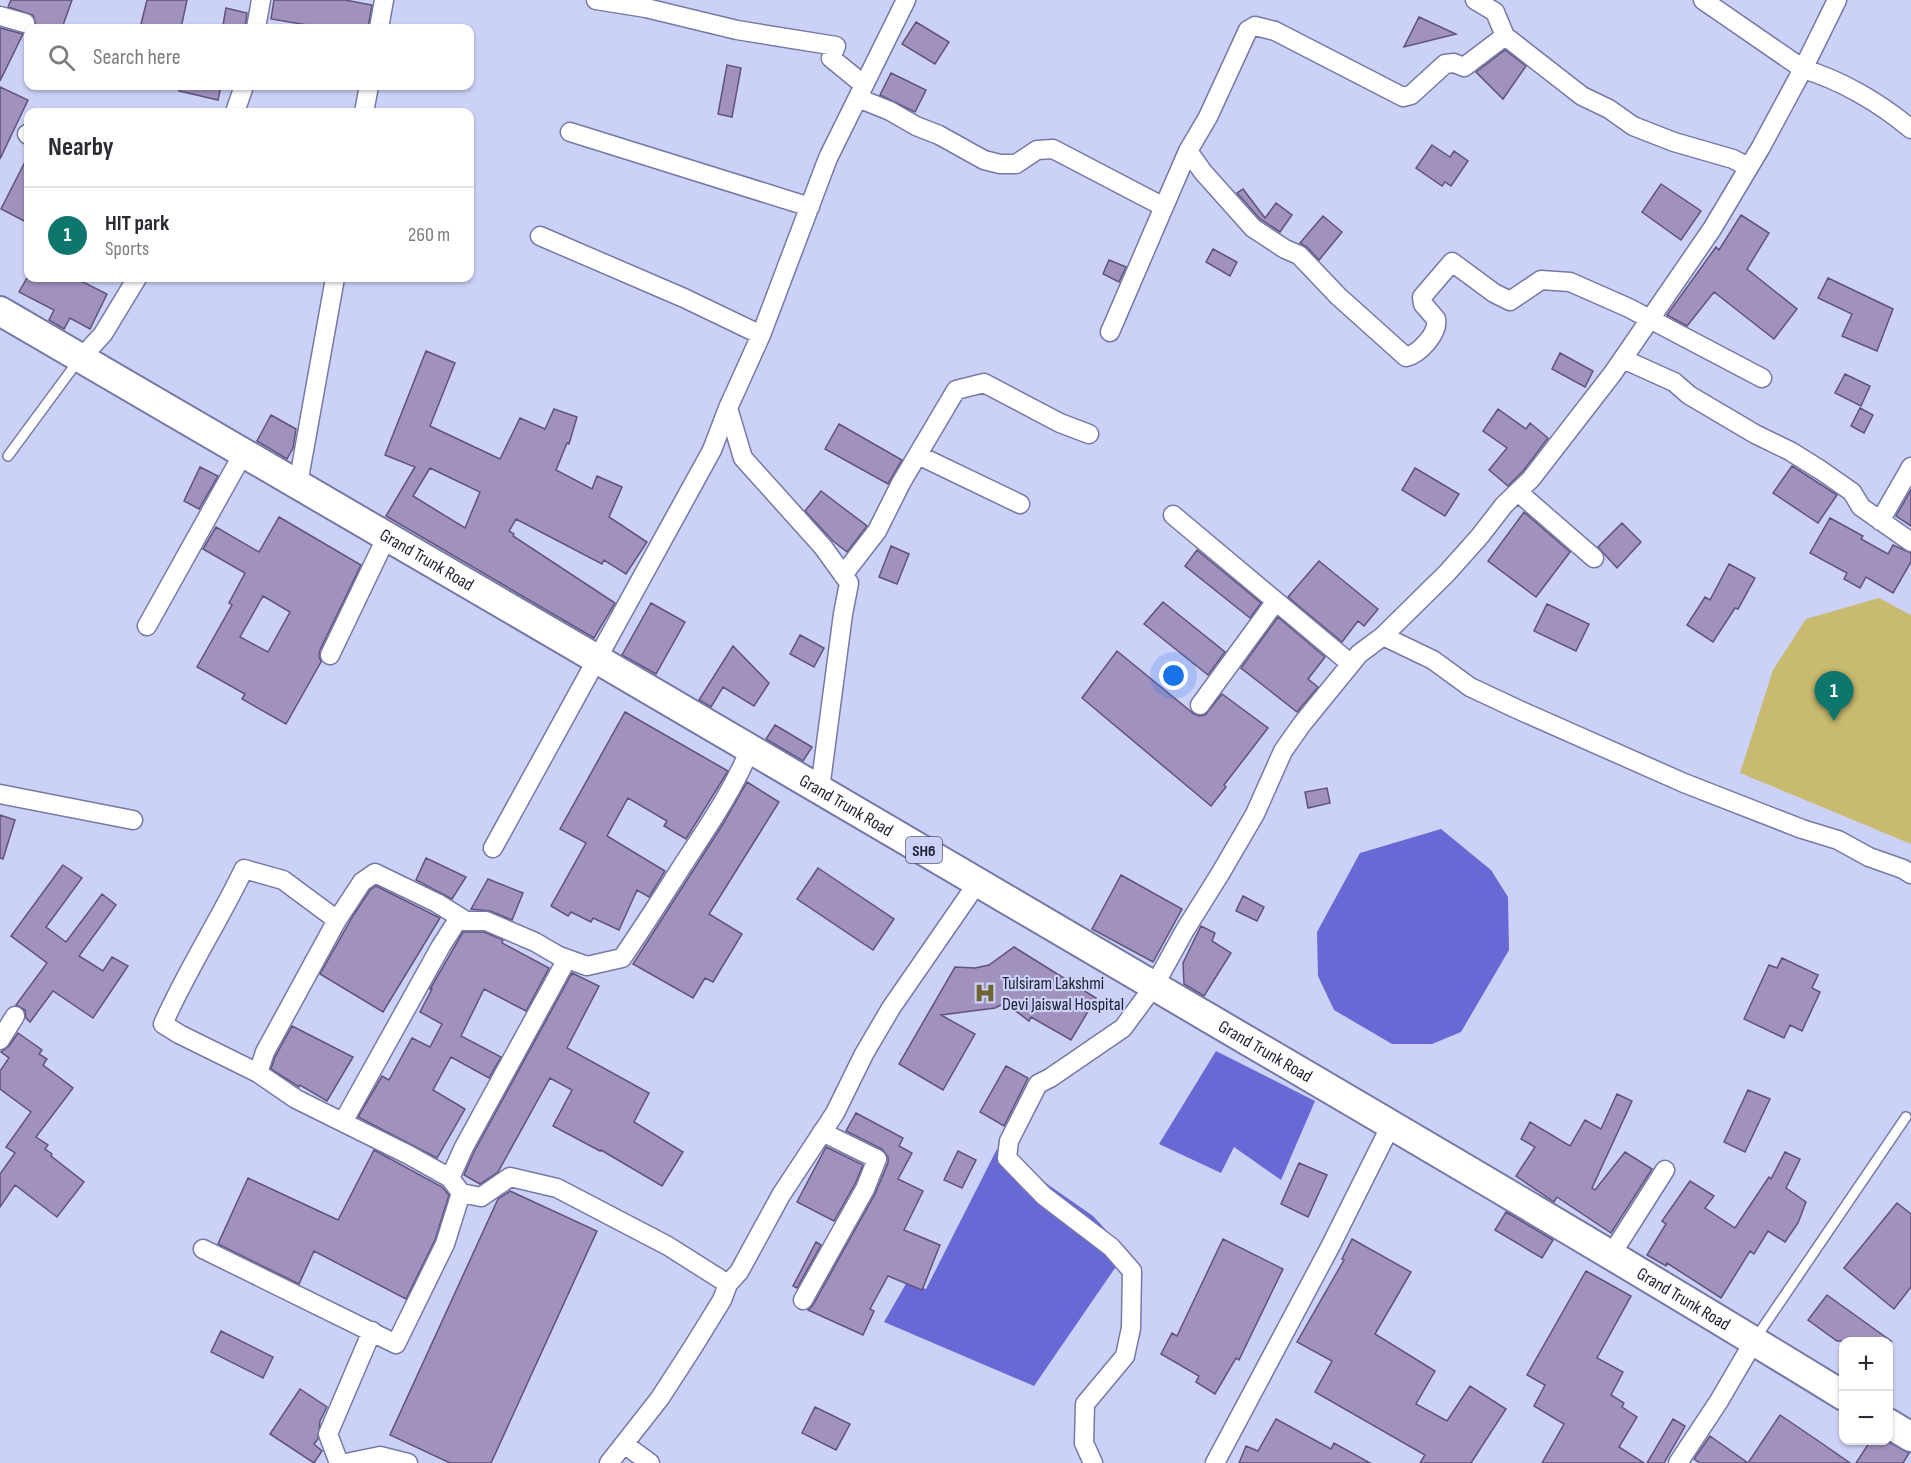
<!DOCTYPE html>
<meta charset="utf-8">
<style>
body{margin:0;font-family:"Sofia Sans Condensed",sans-serif;background:#f2f2f3;color:#2b2b33}
.controls{position:absolute;right:18px;bottom:18px;display:grid;overflow:hidden;border-radius:12px;box-shadow:0 2px 4px #0004}
.controls button{width:54px;height:54px;display:grid;place-items:center;padding:0;border:0;border-bottom:2px solid #e1e1e2;background:#fff;color:#2b2b33;font:30px sans-serif}
.you{position:absolute;left:1174px;top:676px;width:21px;height:21px;margin:-15px;border:4px solid #fff;border-radius:50%;background:#1a73e8;box-shadow:0 0 0 9px #1a73e833}
.badge{display:grid;place-items:center;width:39px;height:39px;border-radius:50%;background:#0f766e;color:#fff;font-size:20px;font-weight:700}
.pin{position:absolute;translate:-50% -50px;filter:drop-shadow(0 2px 3px #0008)}
.pin::after{content:'';position:absolute;top:32px;width:21px;height:18px;background:inherit;clip-path:polygon(0 0,100% 0,50% 100%)}
.list{margin:0;padding:0;list-style:none}
h2{display:flex;justify-content:space-between;align-items:center;height:78px;margin:0;padding:0 24px;font-size:26px}
h2 small{font-size:20px;font-weight:400;color:#7c7c81}
.list li{display:grid;grid-template-columns:39px 1fr auto;gap:18px;align-items:center;box-sizing:border-box;height:96px;padding:0 24px;border-top:2px solid #e1e1e2}
.list b{display:block;font-size:22px;white-space:nowrap}
.list p{margin:0;font-size:20px;white-space:nowrap;color:#7c7c81}
.list em{font-size:20px;font-style:normal;color:#7c7c81}
.icon{flex:none;width:33px;height:33px;fill:none;stroke:currentColor;stroke-width:2;stroke-linecap:round;stroke-linejoin:round}
.map{position:relative;flex:none;width:1911px;height:1463px;overflow:hidden}
.search{position:absolute;background:#fff;box-shadow:0 2px 4px #0004;left:24px;top:24px;width:450px;height:66px;display:flex;align-items:center;gap:15px;box-sizing:border-box;padding:0 21px;border-radius:12px;color:#7c7c81;font-size:22px}
.panel{position:absolute;background:#fff;box-shadow:0 2px 4px #0004;left:24px;top:108px;width:450px;height:174px;border-radius:12px}
.map>svg:first-child{display:block}
.green{fill:#c8ba6e}
.water{fill:#6969d5}
.building{fill:#a091bf;stroke:#61527c;stroke-width:1.5;fill-rule:evenodd}
.lines{fill:none;stroke-linecap:round;stroke-linejoin:round}
.lane-casing{stroke:#7479a6;stroke-width:12}
.street-casing{stroke:#7479a6;stroke-width:21}
.primary-casing{stroke:#7479a6;stroke-width:32}
.lane{stroke:#fff;stroke-width:9}
.street{stroke:#fff;stroke-width:18}
.primary{stroke:#fff;stroke-width:28}
.labels{text-anchor:middle;stroke-width:4.5;stroke-linejoin:round;paint-order:stroke}
.shield{fill:#ccd1f8;stroke:#52546d;stroke-width:1.5}
.shield-label{font-size:16px;font-weight:bold;fill:#1e1f32}
.street-label{font-size:18px;fill:#1e1f32;stroke:#ccd1f8}
.poi-label{font-size:18px;fill:#1e1f32;stroke:#ccd1f8;text-anchor:start}
</style>
<div class="map">
<svg width="1911" height="1463" viewBox="0 0 1911 1463">
<rect width="100%" height="100%" fill="#ccd1f8"/>
<path class="green" d="M1879 598 1911 615V844L1740 773 1773 670 1806 619Z"/>
<path class="water" d="M1441 829 1491 870 1508 897 1509 950 1461 1032 1432 1044H1392L1334 1010 1318 976 1317 932 1360 853Z
M1216 1051 1315 1101 1281 1180 1234 1147 1221 1173 1159 1144Z
M997 1149 1093 1216 1126 1252 1034 1386 884 1322 907 1282 926 1289Z"/>
<path class="building" d="M11 0H72L62 28H46L36 25 33 15 8 7Z
M147 0H187L181 28H140Z
M274 0H345L372 5 368 28H325L271 19Z
M226 8 247 13 245 28 223 25Z
M1419 17 1456 34 1404 47Z
M916 22 949 42 935 64 902 44Z
M0 28 23 34 0 81Z
M1505 50 1526 66 1503 99 1476 72Z
M727 65 741 68 732 117 718 114Z
M891 73 926 90 915 112 880 95Z
M180 86H221L218 100 179 91Z
M0 87 28 100 0 159Z
M1432 145 1450 157 1454 151 1468 161 1451 186 1445 182 1442 186 1416 168Z
M28 156V223L1 209Z
M1661 184 1701 211 1681 240 1642 212Z
M1243 189 1265 218 1276 203 1292 215 1280 232 1260 219 1237 193Z
M1741 215 1769 233 1747 269 1797 309 1774 339 1714 292 1687 326 1667 315 1716 247 1719 250Z
M1323 216 1342 232 1319 260 1307 247 1300 243Z
M1213 249 1237 262 1230 276 1206 262Z
M1109 260 1126 267 1119 282 1103 274Z
M27 278H75L107 294 90 329 70 318 64 329 49 320 54 310 19 292Z
M1828 278 1893 309 1877 351 1842 336 1852 314 1818 298Z
M426 351 455 363 430 426 500 459 520 418 545 429 554 409 577 417 569 444 567 443 556 470 592 489 597 476 622 487 609 517 647 542 626 574 604 560 602 564 516 519 509 531 514 534 513 536 615 603 594 638 386 516 415 467 385 455ZM430 468 480 492 465 528 413 496Z
M1560 353 1593 371 1585 387 1552 369Z
M1845 374 1870 386 1861 406 1835 393Z
M1860 408 1873 415 1864 433 1851 426Z
M1498 409 1526 429 1530 423 1548 438 1523 471 1508 486 1489 470 1507 448 1483 431Z
M271 415 296 429 293 448 287 459 257 441Z
M839 424 902 460 888 484 825 449Z
M1792 466 1837 495 1818 523 1773 493Z
M200 467 218 476 199 509 184 501Z
M1415 468 1459 494 1445 516 1402 490Z
M1911 490V526L1896 516Z
M821 491 867 526 847 552 833 541 805 511Z
M1524 512 1570 552 1536 597 1488 561Z
M279 517 361 565 320 650 319 656 321 662 286 724 242 699 245 694 197 667 232 605 229 603 245 573 203 549 216 527 259 552ZM263 596 290 612 268 652 240 637Z
M1830 518 1863 536 1861 539 1888 554 1893 545 1911 553V562L1893 593 1866 577 1860 588 1844 579 1847 573 1810 553Z
M1622 523 1641 542 1617 568 1598 547Z
M891 546 909 554 897 584 879 577Z
M1197 550 1261 603 1250 618 1185 566Z
M1319 561 1378 609 1364 626 1358 621 1342 642 1288 597Z
M1729 564 1755 578 1738 609 1735 608 1713 642 1687 625 1705 597 1710 600Z
M1163 602 1225 652 1208 675 1144 624Z
M651 603 685 622 656 674 622 655Z
M1547 604 1589 624 1576 651 1534 631Z
M1278 617 1325 657 1308 679 1318 687 1297 712 1241 668Z
M800 635 824 648 814 667 790 654Z
M733 646 769 683 754 706 723 687 711 707 699 700Z
M1117 651 1194 714 1199 716 1205 715 1222 694 1268 728 1224 785 1226 787 1211 806 1082 698Z
M625 712 728 771 686 839 664 826 667 821 628 798 607 836 665 871 649 897 637 890 619 930 593 918 591 922 571 912 568 916 551 906 586 843 560 829Z
M775 725 812 747 803 761 766 739Z
M747 782 779 802 709 914 742 934 713 982 705 978 693 998 633 964 723 824Z
M1327 788 1330 803 1308 808 1305 792Z
M0 815 15 820 3 859 0 858Z
M426 858 466 877 452 899 416 880Z
M63 865 82 878 46 927 66 942 102 894 116 905 79 956 103 971 112 957 128 966 93 1018 53 991 30 1022 26 1018 25 1010 16 1005 47 963 11 936Z
M818 868 894 919 873 950 797 899Z
M1121 875 1182 909 1153 962 1092 929Z
M488 879 523 893 512 920 490 911 471 909Z
M376 886 440 918 383 1012 320 974 353 916 370 890Z
M1243 896 1264 907 1257 921 1236 911Z
M1201 926 1215 933 1212 941 1231 953 1204 996 1184 984 1183 963Z
M463 932H484L503 940 502 943 549 968 526 1011 484 989 461 1036 501 1057 489 1078 451 1057 433 1090 465 1109 437 1158 358 1117 382 1076 389 1080 412 1038 430 1047 442 1024 420 1012 432 989H430Z
M1014 947 1096 998 1071 1040 1031 1017 1029 1021 1005 1003 995 1008 941 1015 975 1034 943 1090 899 1064 955 967 975 968 989 965Z
M1782 958 1818 975 1812 988 1820 992 1802 1031 1790 1025 1784 1038 1744 1019 1769 965 1777 968Z
M572 973 599 986 567 1048 649 1093 634 1122 683 1152 662 1186 601 1150 600 1151 553 1126 572 1090 550 1078 498 1172 480 1184 464 1175 474 1152Z
M292 1026 353 1057 327 1101 300 1085 299 1087 271 1069 275 1057Z
M18 1033 42 1050 39 1054 47 1059 43 1065 73 1088 36 1137 48 1145 45 1149 52 1154 51 1156 84 1182 57 1217 15 1185 0 1207V1174L15 1153 6 1147 31 1112 0 1089V1071L9 1058 1 1052 9 1046Z
M1006 1066 1028 1078 1004 1126 980 1112Z
M1748 1090 1770 1099 1745 1152 1724 1142Z
M1617 1094 1632 1101 1592 1188 1595 1190 1625 1152 1652 1169 1611 1233 1557 1197 1554 1202 1516 1176 1535 1147 1521 1139 1530 1122 1570 1146 1585 1120 1601 1129Z
M856 1113 903 1138 899 1146 912 1153 898 1179 923 1191 904 1230 940 1245 922 1290 888 1276 870 1309 874 1311 863 1335 808 1310 813 1305 875 1194 888 1163V1157L882 1149 846 1131Z
M826 1147 863 1165 855 1184 834 1221 797 1202Z
M374 1150 442 1187 449 1195 435 1240 406 1299 314 1251 299 1284 218 1244 248 1178 338 1220Z
M958 1151 976 1160 962 1188 944 1180Z
M1785 1152 1800 1159 1786 1188 1806 1202 1798 1223 1785 1242 1768 1231 1754 1254 1750 1251 1721 1298 1667 1263 1666 1266 1647 1255 1666 1224 1662 1221 1690 1181 1714 1196 1705 1208 1735 1228 1769 1177 1771 1179Z
M1299 1163 1327 1175 1308 1217 1281 1204Z
M510 1191 597 1231 491 1463H450L390 1435 498 1199Z
M1897 1203 1911 1214V1287L1894 1309 1844 1268Z
M1506 1212 1553 1240 1542 1258 1495 1230Z
M1223 1239 1283 1269 1239 1360 1236 1358 1215 1394 1196 1382 1199 1376 1161 1354 1172 1333 1177 1336Z
M1352 1239 1411 1272 1375 1334 1435 1371 1416 1404 1447 1421 1470 1386 1506 1409 1471 1463H1420L1425 1455 1315 1392 1332 1361 1297 1342 1344 1260 1342 1259Z
M816 1242 821 1245 797 1288 793 1286Z
M1586 1271 1631 1296 1597 1358 1623 1372 1611 1395 1624 1403 1622 1407 1637 1417 1619 1447 1644 1463H1542L1564 1424 1534 1406 1545 1385 1527 1375Z
M1827 1295 1891 1341H1837L1808 1320Z
M221 1331 273 1357 263 1378 211 1352Z
M300 1389 327 1407 320 1421 318 1439 314 1444 322 1451 314 1463 270 1434Z
M815 1407 850 1424 836 1450 802 1433Z
M1780 1415 1817 1440 1850 1463H1748Z
M1276 1419 1331 1449 1334 1443 1370 1463H1239L1246 1446 1258 1451Z
M1673 1419 1685 1426 1678 1439 1664 1463H1647Z
M1710 1436 1748 1463H1700L1694 1459Z
M1871 1440H1885L1909 1453 1903 1463H1856Z"/>
<g class="lines">
<defs>
<path id="lane" d="M8 456 78 361
M1755 1339 1906 1117"/>
<path id="street" d="M596 0 646 8 737 30 836 46 831 58 864 85
M1475 0 1495 12 1505 36 1582 96 1609 109 1633 126 1674 142 1733 159 1748 167
M1703 0 1803 69 1837 0
M0 16 25 23
M256 28 261 0
M379 28 384 0
M858 98 890 111 916 126 939 135 984 160 1000 164H1016L1037 150 1053 149 1164 207
M235 112 244 86
M364 112 369 86
M570 132 810 207
M27 134 28 135
M1188 151 1203 172 1253 228 1285 249 1299 255 1338 296 1406 357C1419 354 1439 333 1436 319L1423 304 1422 297 1452 262 1494 293 1510 301 1541 280 1570 282 1629 308 1762 378
M540 236 684 298 761 335
M1110 332 1188 151 1208 117 1248 30 1255 26 1275 31 1403 97 1411 95 1445 64 1454 63 1464 67 1505 36
M81 358 103 334 137 278
M1623 359 1674 382 1689 395 1755 434 1790 451 1822 471 1852 492 1861 507 1911 542
M918 455 1020 504
M298 484 335 278
M1518 492 1594 558
M1173 515 1351 664
M1880 521 1911 467
M843 575 877 531 901 483 956 390 984 383 1060 423 1089 434
M147 626 244 452
M1383 636 1433 660 1470 687 1519 710 1684 783 1802 829 1838 840 1869 857 1903 869 1911 874
M330 655 387 536
M1200 705 1276 601
M820 789 843 614 849 583 823 547 743 458 728 408 761 335 828 158 906 0
M0 794 133 820
M493 848 712 450 728 408
M466 921 437 903 375 873 362 882 337 920 265 1052 258 1073 296 1099 409 1155 450 1178 464 1147 567 959
M0 1040 15 1016
M258 1073 179 1034 163 1024C187 970 219 921 244 869L283 880 337 920
M343 1122 441 946 457 921H486L535 942 559 956 587 966 622 958C645 925 666 891 688 857 711 822 734 788 750 749
M461 1193 481 1197 510 1177 557 1188 668 1246 728 1284
M203 1249 396 1344 445 1244 461 1193 450 1178
M1611 1255 1665 1170
M803 1300 865 1189 877 1159 822 1132
M624 1444 650 1463
M339 1463 328 1434 372 1331
M346 1463 380 1456 408 1463
M609 1463 660 1398 693 1347 722 1300 728 1284 739 1272 781 1195 835 1113 864 1054 891 1008 978 882
M1093 1463 1084 1443 1085 1404 1125 1356 1131 1328 1132 1271 1111 1247 1044 1196 1007 1158 1009 1141 1038 1084 1050 1078 1123 1028 1154 986 1185 930 1220 874 1255 814 1283 751 1302 724 1359 654 1383 636 1447 573 1480 536 1504 505 1531 479 1613 373 1712 229 1761 147 1803 69C1841 80 1880 103 1911 129
M1215 1463 1330 1247 1391 1125
M1678 1463 1719 1401 1754 1341"/>
<g id="primary">
<path id="s1" d="M0 311C344 510 687 712 1030 913 1302 1073 1575 1231 1844 1396"/>
<path d="M1888 1423 1911 1437"/>
</g>
</defs>
<use href="#lane" class="lane-casing"/>
<use href="#street" class="street-casing"/>
<use href="#primary" class="primary-casing"/>
<use href="#lane" class="lane"/>
<use href="#street" class="street"/>
<use href="#primary" class="primary"/>
</g>
<defs>
<symbol id="hospital-bare" viewBox="-9 -9 18 18"><path d="M-5-5h3v3.5h4V-5h3V5h-3V1.5h-4V5h-3Z" fill="#6e6532" stroke="#ccd1f8" stroke-width="2.5" paint-order="stroke"/></symbol>
</defs>
<g fill-rule="evenodd">
<use href="#hospital-bare" x="970" y="978" width="30" height="30"/>
</g>
<g class="labels">
<rect class="shield" x="906" y="837" width="36" height="26" rx="4.5"/>
<g class="shield-label">
<text x="924" y="856">SH6</text>
</g>
<g class="street-label">
<text dy="6" stroke="none"><textPath href="#s1" startOffset="494">Grand Trunk Road</textPath></text>
<text dy="6" stroke="none"><textPath href="#s1" startOffset="980">Grand Trunk Road</textPath></text>
<text dy="6" stroke="none"><textPath href="#s1" startOffset="1466">Grand Trunk Road</textPath></text>
<text dy="6" stroke="none"><textPath href="#s1" startOffset="1952">Grand Trunk Road</textPath></text>
</g>
<g class="poi-label">
<text x="1002" y="989">Tulsiram Lakshmi<tspan x="1002" dy="21">Devi Jaiswal Hospital</tspan></text>
</g>
</g>
</svg>
<div class="controls">
<button>+</button>
<button>−</button>
</div>
<div class="you"></div>
<div class="pin badge" style="left:1834px;top:721px">1</div>
<div class="search"><svg class="icon" aria-label="search" viewBox="0 0 24 24"><circle cx="10" cy="10" r="6"/><path d="M15 15l6 6"/></svg>Search here</div>
<section class="panel">
<h2>Nearby<small></small></h2>
<ul class="list">
<li><span class="badge">1</span><div><b>HIT park</b><p>Sports</p></div><em>260 m</em></li>
</ul>
</section>
</div>
